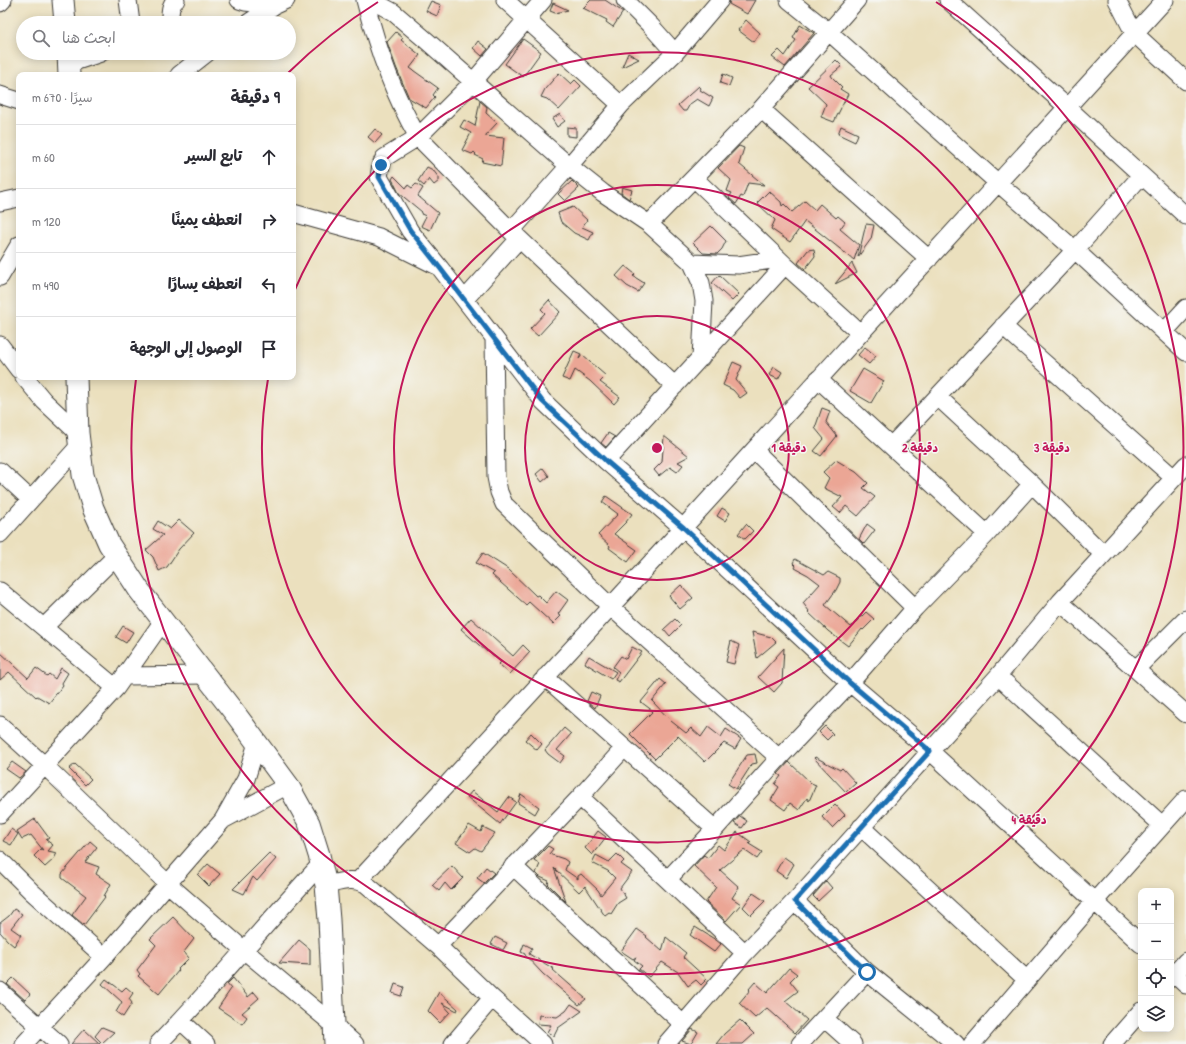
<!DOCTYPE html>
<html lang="ar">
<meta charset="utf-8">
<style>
body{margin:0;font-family:"Patrick Hand","Playpen Sans Arabic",sans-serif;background:#f2f2f3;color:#2b2b33;direction:rtl}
.controls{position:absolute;right:12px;bottom:12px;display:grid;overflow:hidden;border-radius:8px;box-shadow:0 2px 10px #0003}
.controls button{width:36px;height:36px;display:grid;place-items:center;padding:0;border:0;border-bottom:1px solid #e1e1e2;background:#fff;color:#2b2b33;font:20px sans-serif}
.stop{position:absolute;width:12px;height:12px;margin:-9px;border:3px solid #1f6fb2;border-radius:50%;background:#fff}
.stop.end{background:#1f6fb2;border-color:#fff;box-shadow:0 1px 4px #0008}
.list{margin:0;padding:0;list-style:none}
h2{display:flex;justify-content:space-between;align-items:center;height:52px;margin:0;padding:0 16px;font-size:17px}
h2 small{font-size:13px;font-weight:400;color:#7c7c81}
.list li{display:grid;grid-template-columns:26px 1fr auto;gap:12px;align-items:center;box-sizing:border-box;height:64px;padding:0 16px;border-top:1px solid #e1e1e2}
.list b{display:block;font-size:15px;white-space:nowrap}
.list em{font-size:13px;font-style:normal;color:#7c7c81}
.icon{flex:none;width:22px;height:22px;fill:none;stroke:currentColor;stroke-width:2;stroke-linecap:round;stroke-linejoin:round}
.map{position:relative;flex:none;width:1186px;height:1044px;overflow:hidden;direction:ltr}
.search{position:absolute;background:#fff;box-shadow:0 2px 10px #0003;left:16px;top:16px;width:280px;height:44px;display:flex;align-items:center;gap:10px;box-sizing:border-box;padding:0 14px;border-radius:22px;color:#7c7c81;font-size:15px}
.panel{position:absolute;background:#fff;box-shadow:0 2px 10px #0003;left:16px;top:72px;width:280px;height:308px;border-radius:8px;direction:rtl}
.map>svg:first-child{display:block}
.building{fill:#eba695}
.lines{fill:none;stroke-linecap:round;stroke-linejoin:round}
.minor-casing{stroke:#3b3934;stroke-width:19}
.major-casing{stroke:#3b3934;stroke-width:23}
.minor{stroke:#fff;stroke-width:17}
.major{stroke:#fff;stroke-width:21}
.route{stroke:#1f6fb2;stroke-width:5}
.ring{fill:none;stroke:#c2185b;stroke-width:2}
.centre{fill:#c2185b;stroke:#f6f6f2;stroke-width:2}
.ring-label{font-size:12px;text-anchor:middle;font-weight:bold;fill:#c2185b;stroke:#f6f6f2;stroke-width:3;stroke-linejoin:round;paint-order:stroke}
</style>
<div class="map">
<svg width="1186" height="1044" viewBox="0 0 1186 1044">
<rect width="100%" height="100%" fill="#f6f6f2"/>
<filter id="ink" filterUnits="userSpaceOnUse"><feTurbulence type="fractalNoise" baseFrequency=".025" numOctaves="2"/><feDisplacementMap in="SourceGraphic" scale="8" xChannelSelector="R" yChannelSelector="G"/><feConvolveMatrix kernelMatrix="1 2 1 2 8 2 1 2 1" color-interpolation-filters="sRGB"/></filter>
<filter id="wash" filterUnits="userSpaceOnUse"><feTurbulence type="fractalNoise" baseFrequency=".012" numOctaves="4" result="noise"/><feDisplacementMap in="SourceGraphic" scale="16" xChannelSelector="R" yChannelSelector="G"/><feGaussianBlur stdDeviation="0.9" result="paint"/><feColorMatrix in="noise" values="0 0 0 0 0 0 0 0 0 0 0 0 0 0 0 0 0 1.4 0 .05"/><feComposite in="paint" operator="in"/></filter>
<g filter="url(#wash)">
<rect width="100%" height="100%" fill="#ebe0be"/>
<g id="blocks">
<path class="building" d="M591 0H605L623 12 613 27 606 22 607 20 583 8Z
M730 0H755L747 14 729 4Z
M431 1 441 5 437 16 426 11Z
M553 3 568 10 555 13 550 11Z
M746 20 760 33 754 42 738 30Z
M800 25 814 33 785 67 772 57 779 50 785 56 796 40 793 38Z
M396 32 403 38 401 40 420 55 410 68 438 88 433 95 435 97 426 108 409 98 396 67 387 42Z
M523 39 541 52 523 77 505 64Z
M478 41 488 49 482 56 473 48Z
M628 53 639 59 622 67Z
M836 60 842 66 831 75 832 77 842 87 840 89 848 94 834 122 821 117 826 104 808 87Z
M559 73 571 84 575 80 581 86 559 110 547 99 541 97 545 89Z
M723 74 732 78 729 86 720 83Z
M699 86 701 88 700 90 713 98 709 106 697 99 690 104 686 111H683L678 105Z
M480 101 487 107 486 113 497 123 485 136 504 138 501 166 482 162 483 159 475 155 476 154 474 152 472 154 462 150 471 133 460 127 464 120 475 126Z
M560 114 565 121 557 127 552 119Z
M841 126 858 134 855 142 838 134Z
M567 127 576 128V137L567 136Z
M375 129 382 135 375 143 368 137Z
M739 146 744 148 739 164 764 185 748 183 743 197 741 196 736 204 729 198 732 193 727 191 731 180 718 168Z
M427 167 433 170 439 178V181L434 185 429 179 424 186 418 181Z
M394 176 406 188 408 185 412 188 416 184 423 188 418 196 438 213 430 230 421 226 426 216 421 214 422 212 399 193 392 179Z
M572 181 579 188 565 201 558 194Z
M622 187 632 190 629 199 621 193Z
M769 191 781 202 782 206 784 204 792 212 805 201 815 210 820 204 836 218 838 216 845 222 840 229 859 245 854 260 805 221 790 242 771 229 775 220 757 203Z
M573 207 587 220 582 227 593 232 589 240 574 233 561 222 558 213Z
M866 224 874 225 871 239 858 257Z
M711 226 726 241 722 249 717 254 703 253 693 243Z
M814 249 815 256 805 269 798 263 808 250Z
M852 263 857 273 835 284Z
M625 266 635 274 633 276 644 283 638 292 627 286 616 276Z
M719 275 739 294 732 301 712 283Z
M549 300 560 312 538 336 530 329 545 313 541 309Z
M865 347 876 356 869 364 858 355Z
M574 351 581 354 579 359 582 355 606 376 600 382 620 397 614 404 590 381 575 370 570 381 562 378Z
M733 362 742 366 736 380 747 393 740 398 733 390 723 385Z
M774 367 782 372 778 379 769 375Z
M863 369 884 381 871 403 850 391Z
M822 408 830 411 826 422 837 436 821 456 814 451 824 439 815 428Z
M608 433 615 437 606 447 601 443Z
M664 436 689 456 678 462 683 465 677 472 670 467 659 476 654 470 662 462Z
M836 460 856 472 868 483 863 488 875 497 858 516 846 506 840 513 833 507 842 497 824 488 829 478 823 472Z
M543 468 549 476 542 482 536 474Z
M606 496 632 514 626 522 614 534 637 550 628 562 609 548 610 546 598 535 618 514 602 502Z
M722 508 730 513 725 521 717 516Z
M179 520 194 533 179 549 167 567 159 571 153 557 146 550 163 535 153 529 158 521 170 529Z
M746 524 753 531 745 539 738 534Z
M867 524 875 530 864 544 859 539Z
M483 553 508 569 536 596 538 595 546 603 556 591 568 600 558 614 561 616 553 624 529 602 526 605 492 575 494 573 476 563Z
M795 559 824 575 828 572 840 578V582L836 590 825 605 851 627 866 612 874 619 863 630 862 629 848 646 828 631 808 612 809 611 803 603 820 584 808 575 795 568 796 566 793 563Z
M681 585 693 598 680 609 669 596Z
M471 618 513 656 523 645 530 652 510 674 499 664 501 662 488 651 487 652 461 629Z
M675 619 681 625 670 636 664 629Z
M123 626 133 632 126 643 116 637Z
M752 632 771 637 776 642 757 658Z
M731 641 739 645 734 664 726 662Z
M632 647 642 652 619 682 615 680 619 672 613 667 621 656 626 659Z
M784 648 782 683 774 692 758 677Z
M0 652 28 678 36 668 47 676 49 674 55 679 61 668 68 673 62 683 63 685 49 703 37 696 36 697 9 672 0 680Z
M589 656 616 672 611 679 585 663Z
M660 679 666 684 652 701 671 721 686 733 691 728 701 737 708 727 721 737 726 729 741 739 735 749 724 743 705 762 678 736 655 759 630 734 653 711 641 702Z
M591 692 600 696 595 708 587 701Z
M825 726 833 734 827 740 819 732Z
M564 728 571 734 557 750 565 756 560 763 548 754 545 750Z
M531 733 542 744 537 750 525 740Z
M755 754 757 763 752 764 736 789 728 784 747 755Z
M815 757 840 770 842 768 856 783 846 792 814 758Z
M12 762 26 772 19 778 6 769Z
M789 762 811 783 816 785 809 801 807 798 799 810 790 803 785 810 771 800 779 787 775 784 781 776 778 774Z
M75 764 91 779 85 785 69 769Z
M472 791 498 812 509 797 516 802 500 824 467 797Z
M521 794 539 807 535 814 518 803Z
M835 804 845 815 832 828 822 817Z
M740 816 747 821 742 828 734 823Z
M35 819 49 838 46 840 53 845 48 851 57 853 54 859 45 867 34 856 41 849 43 850 31 835 22 839 17 831Z
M469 825 481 832 483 827 495 833 481 851 475 848 470 852 456 843Z
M11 829 18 834 11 845 3 841Z
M598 831 606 837 592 855 585 848Z
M737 832 751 842 749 844 762 852 757 859 744 850 720 870 739 887 732 898 741 904 726 921 706 902 716 887 694 866 704 855 708 858 718 845 724 850Z
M90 841 97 847 85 862 99 867 96 874 111 884 104 896 105 897 84 925 72 915 86 896 62 878V874Z
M548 846 553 849 549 854 564 859 568 862 565 870 578 879V876L581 874 598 890 601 895 615 878 608 871 592 863 596 855 609 862 617 854 624 861 621 864 632 872 620 888 626 898 618 903 611 914 609 913 605 916 585 886 579 892 554 868 566 902 548 884 549 881 540 877 536 873 540 864 534 860Z
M269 853 276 859 257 881 253 877 244 894 233 889Z
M784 857 794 864 786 878 776 871Z
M208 864 220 874 209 886 198 875Z
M452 866 463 878 451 890 445 883 439 891 432 885Z
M486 867 494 873 484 883 477 878Z
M826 881 832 888 818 901 813 896Z
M753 893 765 901 751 915 743 907Z
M14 909 22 914 11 928 21 935 14 946 8 941 0 932V923L9 916Z
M173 917 194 939 184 952 189 958 178 969 179 970 159 994 138 976 140 974 137 970 156 945 150 939Z
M695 927 716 940 721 944 714 952 690 935Z
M637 929 647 936 646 937 662 951 666 937 686 953 683 957 707 979 701 985 696 980 688 986 678 972 662 962 649 977 639 969 642 966 634 960 636 957 633 959 621 951Z
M495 937 507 943 503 950 491 944Z
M299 940 310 949V965L279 963Z
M524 944 532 948 529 954 554 969 553 970 586 999 579 1005 543 974 525 955V954L521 952Z
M789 968 797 974 790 981 798 991 785 1001 807 1020 795 1033 767 1008 755 1018 739 1003 750 990 749 989 755 982 767 993Z
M13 978 30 994 25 1000 7 984Z
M233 978 248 997 254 992 259 998 242 1013 247 1017 242 1024 218 1008 231 989 227 984Z
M106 979 122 991 126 987 133 993 129 999 132 1003 123 1017 116 1012 122 1002 102 984Z
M395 984 404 987 401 996 392 993Z
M439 992 458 1009 457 1011 442 1003 450 1012 440 1023 428 1011Z
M571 1004 582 1011 558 1028 554 1036 547 1032 551 1025 538 1024 539 1015 557 1017 566 1011Z
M740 1020 754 1034 743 1044H716L724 1034Z
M102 1027 114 1032 102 1043 95 1036Z
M84 1029 100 1044H71Z
M692 1029 698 1032 691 1044 682 1041Z"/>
</g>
</g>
<g filter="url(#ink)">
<use href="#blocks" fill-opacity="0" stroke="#3b3934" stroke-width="1"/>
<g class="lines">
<defs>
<path id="minor" d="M128 0 131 23
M239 0 245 2 275 5 286 0
M365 0C377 48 393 94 418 137L384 158 381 165 379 177 410 231 440 268 543 401 606 461 683 528 850 683 930 751 1141 944
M371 0 393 12 427 41 569 166 603 193 649 224 692 263 701 283 704 301 701 358
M505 0 621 105
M543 0 473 82 418 137 511 231 569 166 621 105 675 53 720 0
M625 0 651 26 675 53
M789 0 829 32 998 183 1075 250 1186 352
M948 0 1067 107 1186 216
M1117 0 1134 33 1186 81
M0 3 3 0
M170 23C170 15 169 5 176 0
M248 23 275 5
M68 64 101 53
M179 75 207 53
M0 95 19 101
M761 109 929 259
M694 178 785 265 860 333
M0 202 19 198
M293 213 379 237 435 265
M649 224 761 109 857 0
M511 231 675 386
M692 263 738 265 779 259
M0 277 19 245
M465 299 519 239
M1003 326 1174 478
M1164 332 1186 308
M494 338 496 477 499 492 504 504 611 607 779 758
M0 345 19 370
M24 377 44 401 78 433
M818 379 987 534
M938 397 1032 484 1103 554
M891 446 1075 250 1141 176
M754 450 915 608
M606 461 785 265
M0 471 30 499
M0 534 79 446
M0 591 116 688
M1060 602 1186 714
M44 627 116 556
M1136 669 1186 619
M125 676 206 675
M998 676 1162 825
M545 677 715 829
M0 725 45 766 168 884 245 951 335 1026 355 1044
M580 797 745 953
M0 814 116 688 163 621
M223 820 288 785
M861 827 1027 980
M0 860 32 892 104 957
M513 866 683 1024
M668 879 715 829 779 758 850 683 915 608 987 534 1032 484
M359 880 683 528 754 450 1165 0
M326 885C340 882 353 877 366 884L438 946 492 998 543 1044
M795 901 867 972 956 1044
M438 946 580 797 624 748
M1171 971 1186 985
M1171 978 1186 961
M0 991 59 1044
M825 1019 853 1044
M181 1021 206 1044
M24 1044 104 957 223 820 246 779 257 743
M158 1044C215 986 266 923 321 864
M453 1044 492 998
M666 1044 745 953 795 901 998 676 1060 602 1186 465
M800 1044 867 972
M972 1044 1094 902 1186 799
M1112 1044 1141 1011"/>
<path id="major" d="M63 0 65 23
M68 53 69 75
M76 377 78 433 83 475 93 508 109 544 139 590 237 716 288 785 309 823 319 855 326 885 329 920 335 1044"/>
</defs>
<use href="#minor" class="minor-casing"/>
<use href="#major" class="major-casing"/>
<use href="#minor" class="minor"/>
<use href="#major" class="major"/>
</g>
</g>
<g class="lines" filter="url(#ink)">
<path class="route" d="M381 165 379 177 410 230 440 268 542 401 606 461 684 528 850 683 930 751 795 901 867 972"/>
</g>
<g class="ring">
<circle cx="657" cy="448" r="132"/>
<circle cx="657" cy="448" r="263"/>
<path d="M293 294A395 395 0 1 1 268 379"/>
<path d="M288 73A526 526 0 0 1 378 2M936 2A526 526 0 1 1 136 379"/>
</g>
<circle cx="657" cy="448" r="6" class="centre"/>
<g class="ring-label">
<text x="789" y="452">1 دقيقة</text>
<text x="920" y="452">2 دقيقة</text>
<text x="1052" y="452">3 دقيقة</text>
<text x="1029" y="824">4 دقيقة</text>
</g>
</svg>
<div class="controls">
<button>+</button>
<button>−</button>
<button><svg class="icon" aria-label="locate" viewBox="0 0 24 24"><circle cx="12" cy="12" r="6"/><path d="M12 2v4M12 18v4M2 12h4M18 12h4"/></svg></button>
<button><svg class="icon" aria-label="layers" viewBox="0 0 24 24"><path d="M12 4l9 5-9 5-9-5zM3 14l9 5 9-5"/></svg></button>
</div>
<div class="stop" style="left:867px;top:972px"></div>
<div class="stop end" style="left:381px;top:165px"></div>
<div class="search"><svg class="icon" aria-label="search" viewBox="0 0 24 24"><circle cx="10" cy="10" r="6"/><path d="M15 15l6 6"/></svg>ابحث هنا</div>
<section class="panel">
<h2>9 دقيقة<small>سيرًا · 670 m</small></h2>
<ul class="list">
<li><svg class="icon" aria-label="ahead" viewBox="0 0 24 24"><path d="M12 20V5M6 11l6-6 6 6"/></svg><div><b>تابع السير</b></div><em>60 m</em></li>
<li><svg class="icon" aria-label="right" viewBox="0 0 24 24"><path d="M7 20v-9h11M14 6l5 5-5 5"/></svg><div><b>انعطف يمينًا</b></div><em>120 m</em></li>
<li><svg class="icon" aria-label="left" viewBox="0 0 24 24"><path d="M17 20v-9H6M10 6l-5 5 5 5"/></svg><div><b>انعطف يسارًا</b></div><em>490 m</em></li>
<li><svg class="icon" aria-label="arrive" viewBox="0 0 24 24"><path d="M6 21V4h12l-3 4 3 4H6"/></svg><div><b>الوصول إلى الوجهة</b></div></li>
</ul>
</section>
</div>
